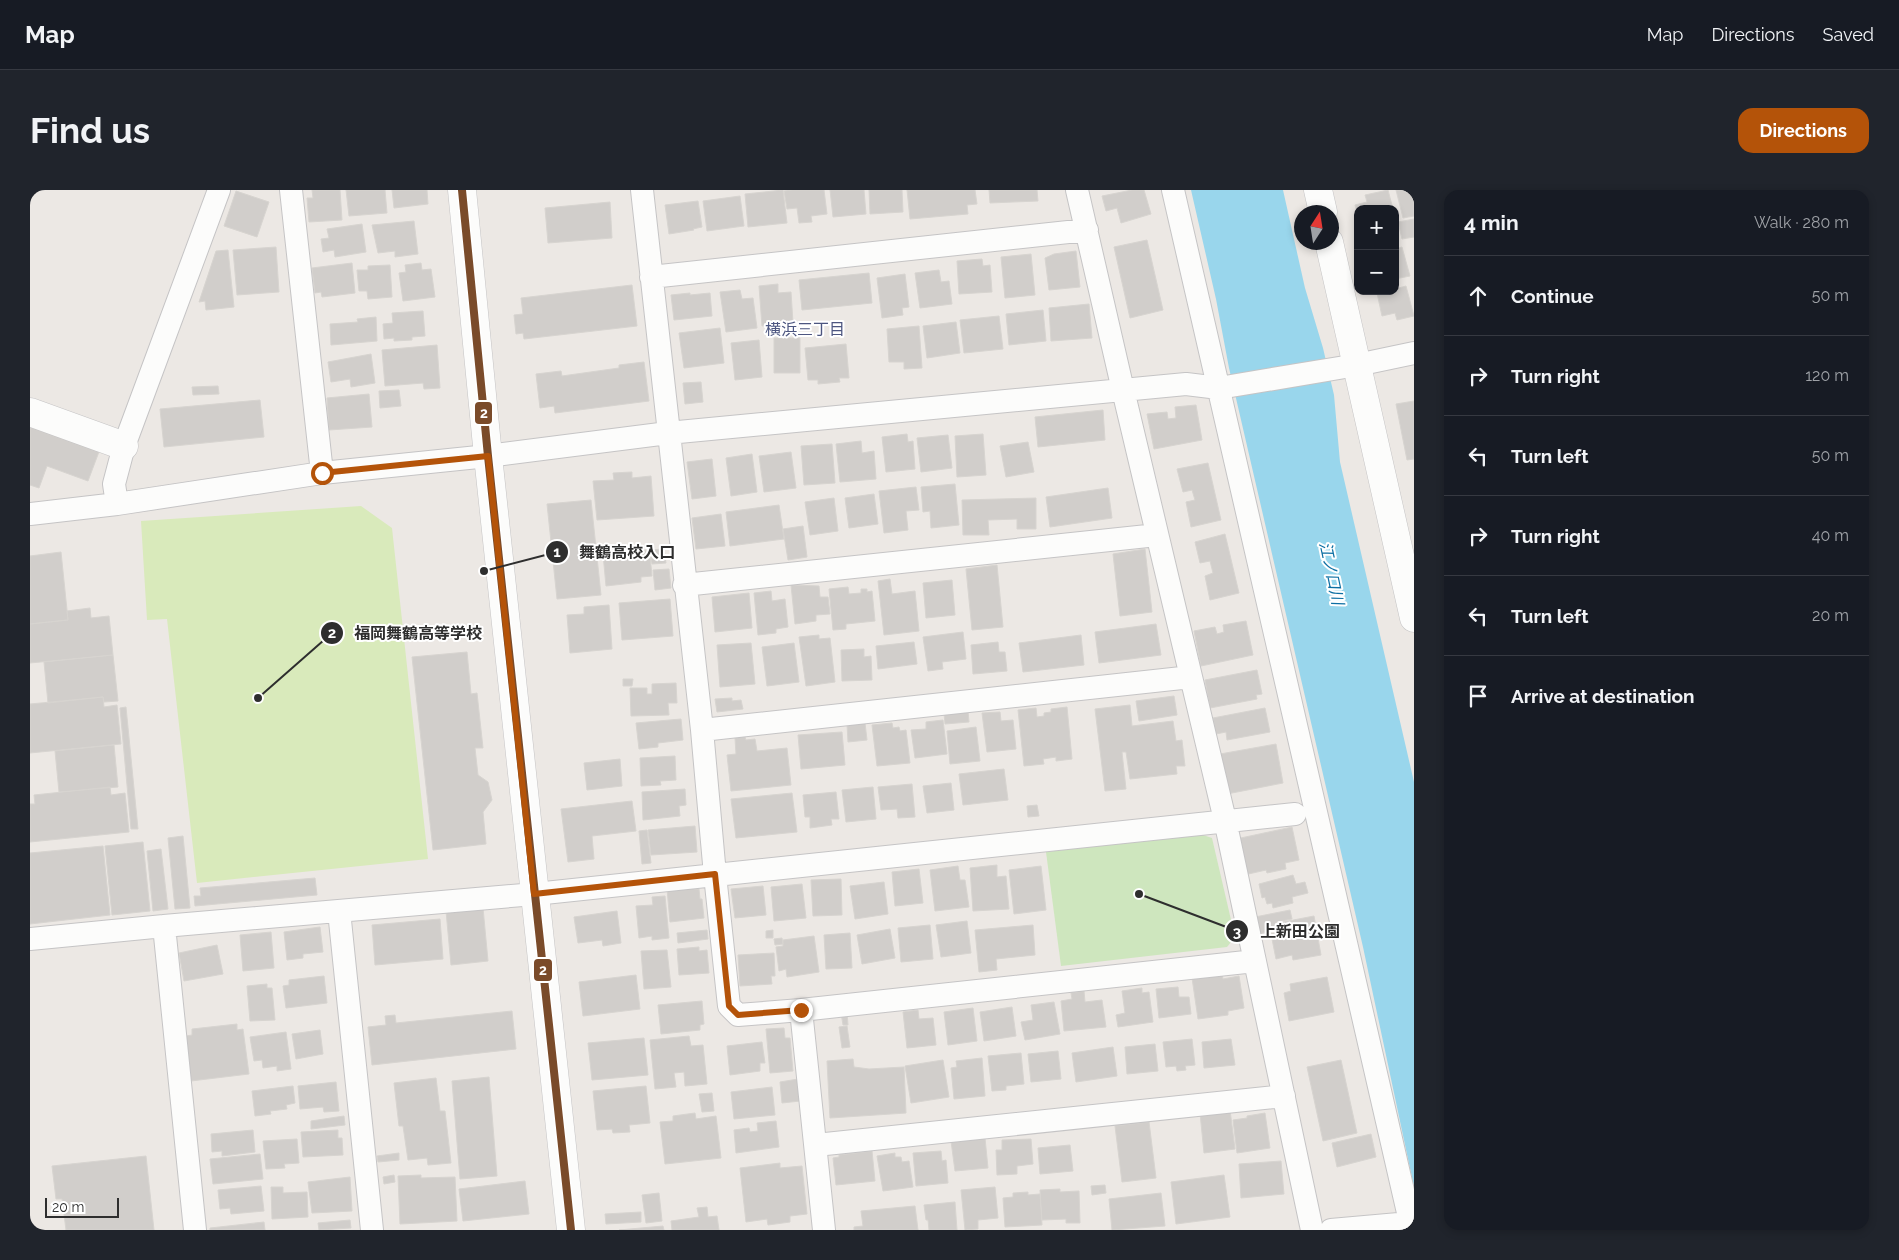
<!DOCTYPE html>
<meta charset="utf-8">
<style>
body{margin:0;font-family:Raleway,"Noto Sans JP",sans-serif;background:#20242c;color:#f1f3f6}
.controls{position:absolute;right:15px;top:15px;display:grid;overflow:hidden;border-radius:10px;box-shadow:0 2px 8px #0003}
.controls button{width:45px;height:45px;display:grid;place-items:center;padding:0;border:0;border-bottom:1px solid #363941;background:#171b24;color:#f1f3f6;font:25px sans-serif}
.compass{position:absolute;left:1264px;top:15px;width:45px;height:45px;border-radius:50%;background:#171b24;box-shadow:0 2px 8px #0003;rotate:12deg}
.scale{position:absolute;left:15px;bottom:12px;width:74px;box-sizing:border-box;padding-left:5px;border:2px solid #2e2e2e;border-top:0;font-size:14px;line-height:18px;white-space:nowrap;color:#2e2e2e;-webkit-text-stroke:4px #fff;paint-order:stroke}
.stop{position:absolute;width:15px;height:15px;margin:-11px;border:4px solid #b45309;border-radius:50%;background:#fff}
.stop.end{background:#b45309;border-color:#fff;box-shadow:0 1px 5px #0008}
.list{margin:0;padding:0;list-style:none}
h2{display:flex;justify-content:space-between;align-items:center;height:65px;margin:0;padding:0 20px;font-size:21px}
h2 small{font-size:16px;font-weight:400;color:#9ea1a6}
.list li{display:grid;grid-template-columns:32px 1fr auto;gap:15px;align-items:center;box-sizing:border-box;height:80px;padding:0 20px;border-top:1px solid #363941}
.list b{display:block;font-size:19px;white-space:nowrap}
.list em{font-size:16px;font-style:normal;color:#9ea1a6}
.icon{flex:none;width:28px;height:28px;fill:none;stroke:currentColor;stroke-width:2;stroke-linecap:round;stroke-linejoin:round}
.map{position:relative;flex:none;width:1384px;height:1040px;overflow:hidden;border-radius:15px}
header{display:flex;align-items:center;gap:30px;box-sizing:border-box;height:70px;padding:0 25px;background:#171b24;border-bottom:1px solid #363941}
header strong{font-size:24px}
nav{display:flex;gap:28px;margin-inline-start:auto;font-size:18px}
.intro{display:flex;align-items:center;justify-content:space-between;box-sizing:border-box;height:120px;padding:0 30px}
h1{margin:0;font-size:35px}
.button{padding:12px 22px;border-radius:15px;background:#b45309;color:#fff;font-size:18px;font-weight:700}
main{display:flex;gap:30px;padding:0 30px}
aside{flex:1;background:#171b24;border-radius:15px;box-shadow:0 2px 8px #0003}
.map>svg:first-child{display:block}
.green{fill:#cee6be}
.pitch{fill:#d9eabb}
.water{fill:#99d6ec}
.building{fill:#d1cecb;stroke:#d7d4d0}
.lines{fill:none;stroke-linecap:round;stroke-linejoin:round}
.street-casing{stroke:#c5c4c5;stroke-width:24}
.secondary-casing{stroke:#c5c4c5;stroke-width:29}
.street{stroke:#fcfcfb;stroke-width:22}
.secondary{stroke:#fcfcfb;stroke-width:28}
.bus-1-casing{stroke:#fff;stroke-width:11}
.bus-1{stroke:#7a4b2a;stroke-width:8}
.route{stroke:#b45309;stroke-width:6}
.labels{text-anchor:middle;stroke-width:4;stroke-linejoin:round;paint-order:stroke}
.neighbourhood-label{font-size:16px;fill:#4d5680;stroke:#fff}
.water-label{font-size:16px;font-style:italic;fill:#0d6fa3;stroke:#fff}
.leader{fill:none;stroke:#2e2e2e;stroke-width:2}
.callout-dot{fill:#2e2e2e;stroke:#fff;stroke-width:2}
.mark-label{font-size:15px;text-anchor:middle;font-weight:bold;fill:#fff}
.callout-label{font-size:16px;text-anchor:middle;font-weight:bold;fill:#2e2e2e;stroke:#fff;stroke-width:4;stroke-linejoin:round;paint-order:stroke}
.line-badge{stroke:#fff;stroke-width:2}
.badge-label{font-size:14px;text-anchor:middle;font-weight:bold;fill:#fff}
</style>
<header>
<strong>Map</strong>
<nav><a>Map</a><a>Directions</a><a>Saved</a></nav>
</header>
<div class="intro"><h1>Find us</h1><a class="button">Directions</a></div>
<main>
<div class="map">
<svg width="1384" height="1040" viewBox="0 0 1384 1040">
<rect width="100%" height="100%" fill="#ece8e4"/>
<path class="green" d="M1170 644 1182 648 1205 747 1197 757 1031 776 1016 662Z"/>
<path class="pitch" d="M331 316 362 338 398 669 167 693 137 429 117 430 111 331Z"/>
<path class="water" d="M1161 0H1253L1275 98 1293 158 1304 205 1310 272 1384 592V997L1333 757 1199 178 1186 109Z"/>
<path class="building" d="M282 0H310L312 30 279 32 277 8H283Z
M316 0H355L357 23 319 26Z
M362 0H397L398 14 364 18Z
M753 0 757 33 718 37 715 4Z
M762 0H794L797 24 781 26 782 32 769 33 767 18 757 19 754 1Z
M800 0H834L836 24 803 27Z
M839 0H872L873 22 840 24Z
M877 0H945L947 14 937 15 938 24 880 29Z
M959 0H1007L1008 11 960 13Z
M1102 0H1114L1121 24 1091 33 1087 18 1076 21 1072 6Z
M1358 0 1363 19H1328V26L1325 15 1337 12 1335 5Z
M1366 0H1384V26L1373 28Z
M206 1 239 12 227 47 194 36Z
M710 6 714 36 677 41 673 11Z
M668 11 672 37 663 39 664 40 639 44 635 15Z
M580 12 582 48 518 53 515 18Z
M1384 29V47L1372 49 1368 32Z
M384 31 388 64 365 67V61L348 63 342 35Z
M332 34 336 62 305 67 304 60 293 62 291 49 299 48 297 39Z
M1117 50 1133 120 1100 128 1084 57Z
M246 57 249 102 207 105 203 60Z
M1372 57 1380 86 1365 89V59Z
M198 60 204 117 176 120 175 111 169 112 186 61Z
M1046 61 1050 97 1019 100 1015 68 1024 64Z
M1001 64 1005 105 975 108 971 67Z
M952 69 953 76 960 75 962 102 929 104 927 71Z
M322 73 325 103 292 107 291 102 285 103 282 78Z
M391 73 392 80 401 79 405 107 373 111 369 83 376 82 375 75Z
M360 75 362 107 338 109 337 101H329L327 80H338V76Z
M909 80 911 92 919 91 922 114 890 118 885 83Z
M839 83 842 113 772 120 769 90Z
M875 84 879 117 872 118 873 125 852 128 847 88Z
M748 94V103L761 102 763 133 732 136 729 96Z
M602 95 607 136 494 149 493 143 486 144 484 125 493 124 491 108Z
M1376 96 1384 126 1367 130 1365 123 1352 126 1347 103 1365 101V99Z
M710 100 712 109 723 108 727 138 696 142 690 102Z
M660 103V105L680 103 682 126 644 130 641 105Z
M1059 114 1062 148 1021 151 1019 118Z
M1013 120 1016 151 979 155 976 124Z
M393 121 395 146 382 147V150L364 151V148L354 149 353 134 363 133 362 123Z
M969 126 973 159 934 163 930 130Z
M346 127 347 151 301 155 300 134 328 132 327 129Z
M926 132 930 163 897 168 893 136Z
M889 136 892 178 874 179V172H859L857 139Z
M690 138 694 173 654 178 649 143Z
M744 148H770V183H744Z
M729 150 732 187 705 190 701 153Z
M816 154 819 188H809L810 192 788 194V190H778L775 158Z
M407 155 410 198 394 199 393 193 355 196 352 160Z
M341 164 345 193 321 197 320 189 301 192 298 172Z
M614 172 619 211 525 223 524 216 510 218 506 184 531 181 532 186 589 178V175Z
M671 192 673 212 655 214 653 193Z
M188 196 189 204 163 205 162 197Z
M369 200 371 216 350 218 349 201Z
M339 204 342 237 299 240 297 208Z
M230 210 234 247 134 257 130 219Z
M1384 211V269L1377 270 1366 214Z
M1166 215 1172 250 1124 259 1117 224 1137 222 1138 229 1146 228 1145 217Z
M1073 220 1075 250 1008 257 1005 227Z
M0 233 70 259 58 291 17 276 9 298 0 295Z
M877 244 878 252 883 251 885 279 856 282 852 247Z
M953 244 956 285 927 287 925 246Z
M918 245 922 278 891 282 887 248Z
M831 251 832 263 844 261 846 289 810 292 806 254Z
M998 252 1004 282 976 287 970 256Z
M802 254 805 293 774 295 771 256Z
M761 262 766 298 734 302 729 266Z
M722 264 727 302 701 306 696 268Z
M682 269 686 306 662 309 657 272Z
M1178 273 1191 330 1161 337 1156 312 1165 310 1162 300 1153 302 1147 279Z
M602 282V288L621 286 624 326 567 330 563 291 584 290 583 283Z
M925 294 929 335 901 338 900 321 893 322 891 297Z
M886 297 889 320 876 321 878 340 854 343 849 301Z
M1078 298 1082 328 1020 337 1016 307Z
M844 304 848 334 819 338 815 308Z
M804 308 808 341 780 345 775 312Z
M1006 308V339H987V329L958 330 959 345H933L932 310Z
M561 310 571 405 527 409 517 314Z
M749 315 754 349 700 356 696 322Z
M691 324 695 356 666 359 662 328Z
M773 336 777 367 758 370 753 339Z
M1195 344 1209 403 1180 410 1175 386 1183 383 1180 371 1170 373 1165 352Z
M634 359 636 373 622 374 620 360Z
M1115 359 1122 422 1090 426 1083 364Z
M616 360 617 367 620 366 622 386 611 387V392L576 396 573 364Z
M31 362 38 430 0 434V366Z
M967 375 973 437 942 440 936 379Z
M639 379 641 398 625 400 623 380Z
M860 389 862 404 885 401 889 441 854 445 848 391Z
M922 390 925 425 896 428 893 393Z
M761 395 789 396 790 407H798L800 424 786 425V431L765 434Z
M818 397 819 404 831 403V399H837V402L842 401 845 431 816 434V439L803 440 799 399Z
M741 401 742 411 755 409 758 437 746 439V443L728 445 724 403Z
M719 403 722 438 685 442 682 407Z
M640 409 643 446 592 450 589 413Z
M579 415 582 459 540 463 537 425 554 424V417Z
M60 418 61 428 79 426 83 465 0 473V434L38 430 37 421Z
M1216 431 1223 465 1171 476 1164 441 1185 437 1187 444 1194 442 1193 435Z
M1126 434 1131 465 1069 473 1065 442Z
M933 442 936 469 912 472 913 479 898 481 893 447Z
M789 445V449L800 448 805 492 776 496 769 447Z
M1051 445 1054 475 993 482 989 453Z
M884 452 887 474 848 479 846 456Z
M968 452 969 462H975L977 481 943 484 941 455Z
M721 453 725 494 690 497 687 455Z
M764 453 769 492 737 496 732 457Z
M834 459V467L841 466 842 490 812 491 811 460Z
M437 462 441 504 447 503 453 558H445L448 585 458 592 462 610 453 622 456 654 403 660 382 467Z
M83 465 88 511 74 512 73 507 18 513 14 472Z
M1227 480 1232 504 1226 505 1227 509 1180 518 1175 490Z
M593 489H603L602 496H593Z
M646 493 647 513H638L639 525 601 526 600 498H617V504H622V494Z
M1144 506 1147 525 1109 531 1106 511Z
M73 507 74 517 87 515 91 554 0 563V514Z
M702 508V511L711 510 713 519 687 522 685 509Z
M1100 515 1102 536 1143 531 1146 551 1152 550 1155 576H1146L1147 584 1100 589 1096 562H1092L1096 599 1075 601 1065 519Z
M96 517 108 639H101L90 518Z
M1037 517 1042 569 1026 571V567L1013 569 1014 574 994 576 988 520 1006 518 1007 527 1014 526V523L1021 522V519Z
M1235 518 1240 542 1197 550 1196 542 1186 544 1183 528Z
M938 521 939 532 915 534 914 523Z
M970 522 971 531 983 530 986 559 957 562 952 523Z
M651 529 653 550 628 553V557L609 559 606 533Z
M913 530 917 564 885 568 881 540 896 539V532Z
M835 533 837 550 818 552 817 534Z
M862 533 863 538 869 537 870 541 876 540 880 573 847 576 842 535Z
M946 537 950 571 920 574 917 541Z
M812 542 815 575 771 579 768 545Z
M715 547 716 550 725 549 727 561 757 558 761 595 701 601 697 565 706 564 705 548Z
M1246 554 1253 593 1197 604 1190 564Z
M84 555 88 597 29 602 25 561Z
M645 566 646 590 630 591 631 595 611 596 610 568Z
M590 569 592 596 557 600 554 573Z
M974 579 978 610 933 615 929 584Z
M921 593 924 620 897 623 893 596Z
M882 594 885 627 868 628 867 619 851 620 848 597Z
M80 597 81 605 95 603 99 642 0 652V614H5L4 605Z
M843 597 846 629 816 632 812 600Z
M655 599 656 615 649 616 650 626 613 630 612 602Z
M806 602 809 629H801L802 635 780 638V627H775L773 605Z
M762 603 767 642 706 648 701 609Z
M602 611 606 641 562 646 564 669 538 672 531 619Z
M1007 615 1009 626 998 627 997 616Z
M665 636 667 662 621 665 618 640Z
M1262 637 1269 670 1255 673 1256 679 1237 683 1236 680 1214 685 1206 649Z
M617 640 621 673 612 674 609 641Z
M153 646 160 718 145 719 138 648Z
M113 652 120 721 82 725 75 656Z
M73 656 80 725 0 734V663Z
M131 659 138 719 123 721 117 661Z
M967 675V687L976 686 979 719 943 721 940 678Z
M928 676 930 690H935L939 717 905 721 900 680Z
M1011 676 1016 720 984 724 979 680Z
M889 679 893 713 865 716 862 682Z
M1263 685 1266 694 1275 692 1278 703 1262 707 1263 713 1243 718 1242 713 1237 714 1235 707 1232 708 1229 694Z
M285 688 287 705 165 716 164 706H171L170 698Z
M811 689 812 725 783 726 781 690Z
M854 692 858 724 825 729 820 696Z
M772 694 776 728 744 731 741 697Z
M664 695V699H669L670 709H672L674 728 640 732 637 699Z
M733 696 736 725 705 728 701 699Z
M635 706 639 748 622 750V746L609 748 606 716 623 715 622 707Z
M453 718 458 771 421 775 416 721Z
M1260 720 1262 729 1246 732 1248 740 1228 744 1225 727Z
M587 721 591 753 573 756 572 750 548 753 544 727Z
M1284 726 1291 765 1263 770 1262 765 1246 769 1241 744 1250 742 1248 733Z
M410 729 413 769 345 775 342 735Z
M937 731 941 763 911 767 906 735Z
M900 735 903 769 871 772 868 738Z
M1003 735 1005 765 966 769 967 780 949 782 945 740Z
M290 737 293 762 273 764V768L257 770 254 742Z
M860 739 865 768 832 774 827 745Z
M677 740 678 749 648 753 647 743Z
M743 740V748H736V741Z
M241 742 244 778 213 781 210 745Z
M820 743 822 778 796 779 794 745Z
M784 746 789 782 757 787 756 779 749 781 746 757 753 756V750Z
M752 748 753 754 745 755 744 749Z
M187 755 193 784 154 791 149 763Z
M669 757V761L677 760 679 783 649 785 647 759Z
M637 760 641 797 614 799 611 761Z
M744 763 745 786H741L742 794 710 796 708 765Z
M1192 784 1193 789 1209 786 1214 818 1198 821V825L1168 829 1162 788Z
M606 785 610 819 553 826 549 792Z
M294 786 297 813 256 818 253 796 259 795V790Z
M1297 787 1304 822 1259 831 1254 803 1261 801 1260 794Z
M237 794V798H242L245 830 220 831 217 796Z
M1148 797 1149 807H1159L1161 824 1129 828 1126 799Z
M1112 798V803L1119 802 1123 832 1088 837 1086 825 1095 823 1092 801Z
M1054 801 1055 812 1072 810 1076 837 1034 841 1031 811 1042 809 1041 803Z
M672 811 674 834 670 835V840L631 844 628 815Z
M1024 812 1030 844 995 850 991 832 1003 830 1001 815Z
M982 817 986 846 954 851 950 822Z
M943 818 947 851 918 855 914 822Z
M888 820 889 829 903 828 906 855 877 858 873 822Z
M482 821 486 859 342 875 338 837 356 835 355 826 365 825 366 833Z
M817 822 818 835H813L811 823Z
M207 834V840L213 839 219 884 161 891 156 846 162 845V839Z
M817 836 820 857 812 858 809 837Z
M754 838 755 848H760L763 881 740 883 736 839Z
M290 840 293 864 266 869 262 844Z
M256 842 261 879 247 881V876L233 878 232 870 224 871 220 847Z
M659 846 661 856 673 855 677 894 655 896 654 882 644 883 646 897 625 899 620 850Z
M614 848 618 885 562 890 558 853Z
M1162 849 1165 875 1155 876 1156 880 1147 881 1146 876 1136 877 1133 852Z
M1201 849 1205 875 1174 878 1172 852Z
M732 852 735 873H730V881L700 885 697 856Z
M1125 854 1128 881 1097 884 1095 857Z
M1083 857 1087 886 1046 892 1042 863Z
M1028 861 1031 889 1001 892 998 864Z
M991 863 994 894 976 896V900L962 901 958 866Z
M952 868 955 906 924 909 921 878 927 877 926 871Z
M823 869 824 877 839 879 874 877 876 923 800 928 797 871Z
M913 870 919 907 881 913 875 876Z
M1311 870 1327 943 1293 951 1277 877Z
M459 887 467 986 430 989 422 891Z
M406 888 410 921H415L421 973 398 975 397 968 378 970 373 936H369L364 893Z
M768 889 770 911 752 913 750 892Z
M306 892 309 921 294 922 293 917 270 919 268 896Z
M263 896 265 913 256 915 257 919 240 921 241 924 225 926 222 901Z
M616 896 620 933 599 935 600 942 583 943 582 939 567 940 563 901Z
M742 897 745 925 704 929 701 902Z
M682 903 684 921 672 922 669 904Z
M1200 920 1205 959 1174 963 1170 923Z
M665 923 666 929 686 926 691 968 635 974 630 932 643 931V926Z
M1235 923 1240 958 1207 963 1203 930 1217 928V926Z
M314 926 315 935 281 939V931Z
M746 931 749 957 706 963 704 940 719 938 720 942 728 941 727 933Z
M1119 932 1126 988 1092 992 1085 936Z
M223 940 225 962 192 966V961L182 962 181 944Z
M308 940V948H312L313 965 273 967 271 942Z
M1341 944 1346 967 1307 977 1302 953Z
M955 948 958 978 925 981 921 951Z
M267 949 269 973 254 974 255 978 236 979 233 951Z
M1001 949 1003 974 987 976V984L967 985 966 960H972V950Z
M1040 955 1043 981 1010 984 1008 958Z
M842 961 845 991 806 995 803 968 809 967V965Z
M911 961 912 971 916 970 918 993 886 996 883 963Z
M369 963V970L348 972 347 966Z
M865 963V967H871L872 972 879 971 883 997 853 1001 847 966Z
M230 964 233 989 183 994 180 969Z
M116 966 124 1040H36L32 1009H26L22 976Z
M1251 971 1254 1004 1211 1008 1209 974Z
M750 973V978L772 976 777 1024 760 1026V1032L738 1035 737 1029 716 1032 710 978Z
M364 985 365 992 354 994 353 987Z
M391 985V988L425 987 427 1031 370 1034 368 986Z
M1194 985 1200 1027 1146 1034 1141 992Z
M320 987 322 1021 282 1023 278 992Z
M495 991 499 1024 433 1031 429 999Z
M1075 995 1076 1003 1062 1005 1061 996Z
M231 996 234 1021 201 1024 200 1018 190 1019 188 1000Z
M241 997H253V1003L277 1002 278 1027 242 1029Z
M965 997 968 1028 948 1030V1039L935 1040 931 1000Z
M1030 999V1002L1049 1001 1050 1033H1036V1029L1012 1030 1010 1000Z
M998 1002V1005L1010 1004 1012 1035 975 1037 973 1008 983 1007V1003Z
M629 1003 632 1031 616 1033 612 1005Z
M1131 1003 1135 1036 1082 1040 1079 1009Z
M925 1012 927 1040H899L898 1030H896L894 1015Z
M885 1016 888 1040H824V1037L833 1036 831 1021Z
M677 1017 678 1027 687 1026 689 1040H642L641 1031 669 1027 667 1018Z
M611 1022V1032L576 1034 575 1024Z
M320 1030 321 1038 289 1040 288 1033Z
M234 1032 235 1040H180V1038Z
M633 1036 634 1040H589Z"/>
<g class="lines">
<defs>
<path id="street" d="M261 0 292 283
M612 0 672 540 685 685 699 816 708 825 771 820 1225 771
M1047 0 1093 200 1195 630 1282 1040
M1143 0 1382 1040
M621 87 1057 40
M87 314 84 294 94 256 189 0
M0 324 87 314 292 283 458 266 638 243 1156 194 1189 198 1327 175 1384 163
M654 395 1127 345
M672 540 1161 487
M309 721 342 1040
M134 736 165 1040
M0 749 134 736 505 704 1265 624
M771 820 794 1040
M786 955 1254 906
M1301 1040 1380 1033"/>
<path id="secondary" d="M432 0 458 266 541 1040
M1288 0 1293 22
M1299 52 1384 428
M0 222 94 256"/>
</defs>
<use href="#street" class="street-casing"/>
<use href="#secondary" class="secondary-casing"/>
<use href="#street" class="street"/>
<use href="#secondary" class="secondary"/>
<defs>
<path id="bus-1" d="M432 0 458 266 541 1040"/>
</defs>
<use href="#bus-1" class="bus-1-casing"/>
<use href="#bus-1" class="bus-1"/>
</g>
<g class="lines">
<path class="route" d="M292 283 458 266 504 704 685 684 699 816 708 825 771 820"/>
</g>
<g class="labels">
<g class="neighbourhood-label">
<text x="775" y="145">横浜三丁目</text>
</g>
<g class="water-label">
<text transform="translate(1302 383) rotate(78)" y="6">江ノ口川</text>
</g>
</g>
<path class="leader" d="M454 381L527 362M228 508L302 443M1109 704L1207 741"/>
<g class="callout-dot">
<circle cx="454" cy="381" r="5"/>
<circle cx="228" cy="508" r="5"/>
<circle cx="1109" cy="704" r="5"/>
<circle cx="527" cy="362" r="12"/>
<circle cx="302" cy="443" r="12"/>
<circle cx="1207" cy="741" r="12"/>
</g>
<g class="mark-label">
<text x="527" y="367">1</text>
<text x="302" y="448">2</text>
<text x="1207" y="747">3</text>
</g>
<g class="callout-label">
<text x="597" y="368">舞鶴高校入口</text>
<text x="388" y="449">福岡舞鶴高等学校</text>
<text x="1270" y="747">上新田公園</text>
</g>
<g class="line-badge">
<rect x="444" y="211" width="19" height="24" rx="5" fill="#7a4b2a"/>
<rect x="503" y="768" width="20" height="24" rx="5" fill="#7a4b2a"/>
</g>
<g class="badge-label">
<text x="454" y="228">2</text>
<text x="513" y="785">2</text>
</g>
</svg>
<div class="controls">
<button>+</button>
<button>−</button>
</div>
<svg class="compass" viewBox="-18 -18 36 36"><path d="M0-13l5 13h-10z" fill="#e53935"/><path d="M0 13l5-13h-10z" fill="#9ea1a6"/></svg>
<div class="scale">20 m</div>
<div class="stop" style="left:292px;top:283px"></div>
<div class="stop end" style="left:771px;top:820px"></div>
</div>
<aside>
<h2>4 min<small>Walk · 280 m</small></h2>
<ul class="list">
<li><svg class="icon" aria-label="ahead" viewBox="0 0 24 24"><path d="M12 20V5M6 11l6-6 6 6"/></svg><div><b>Continue</b></div><em>50 m</em></li>
<li><svg class="icon" aria-label="right" viewBox="0 0 24 24"><path d="M7 20v-9h11M14 6l5 5-5 5"/></svg><div><b>Turn right</b></div><em>120 m</em></li>
<li><svg class="icon" aria-label="left" viewBox="0 0 24 24"><path d="M17 20v-9H6M10 6l-5 5 5 5"/></svg><div><b>Turn left</b></div><em>50 m</em></li>
<li><svg class="icon" aria-label="right" viewBox="0 0 24 24"><path d="M7 20v-9h11M14 6l5 5-5 5"/></svg><div><b>Turn right</b></div><em>40 m</em></li>
<li><svg class="icon" aria-label="left" viewBox="0 0 24 24"><path d="M17 20v-9H6M10 6l-5 5 5 5"/></svg><div><b>Turn left</b></div><em>20 m</em></li>
<li><svg class="icon" aria-label="arrive" viewBox="0 0 24 24"><path d="M6 21V4h12l-3 4 3 4H6"/></svg><div><b>Arrive at destination</b></div></li>
</ul>
</aside>
</main>
